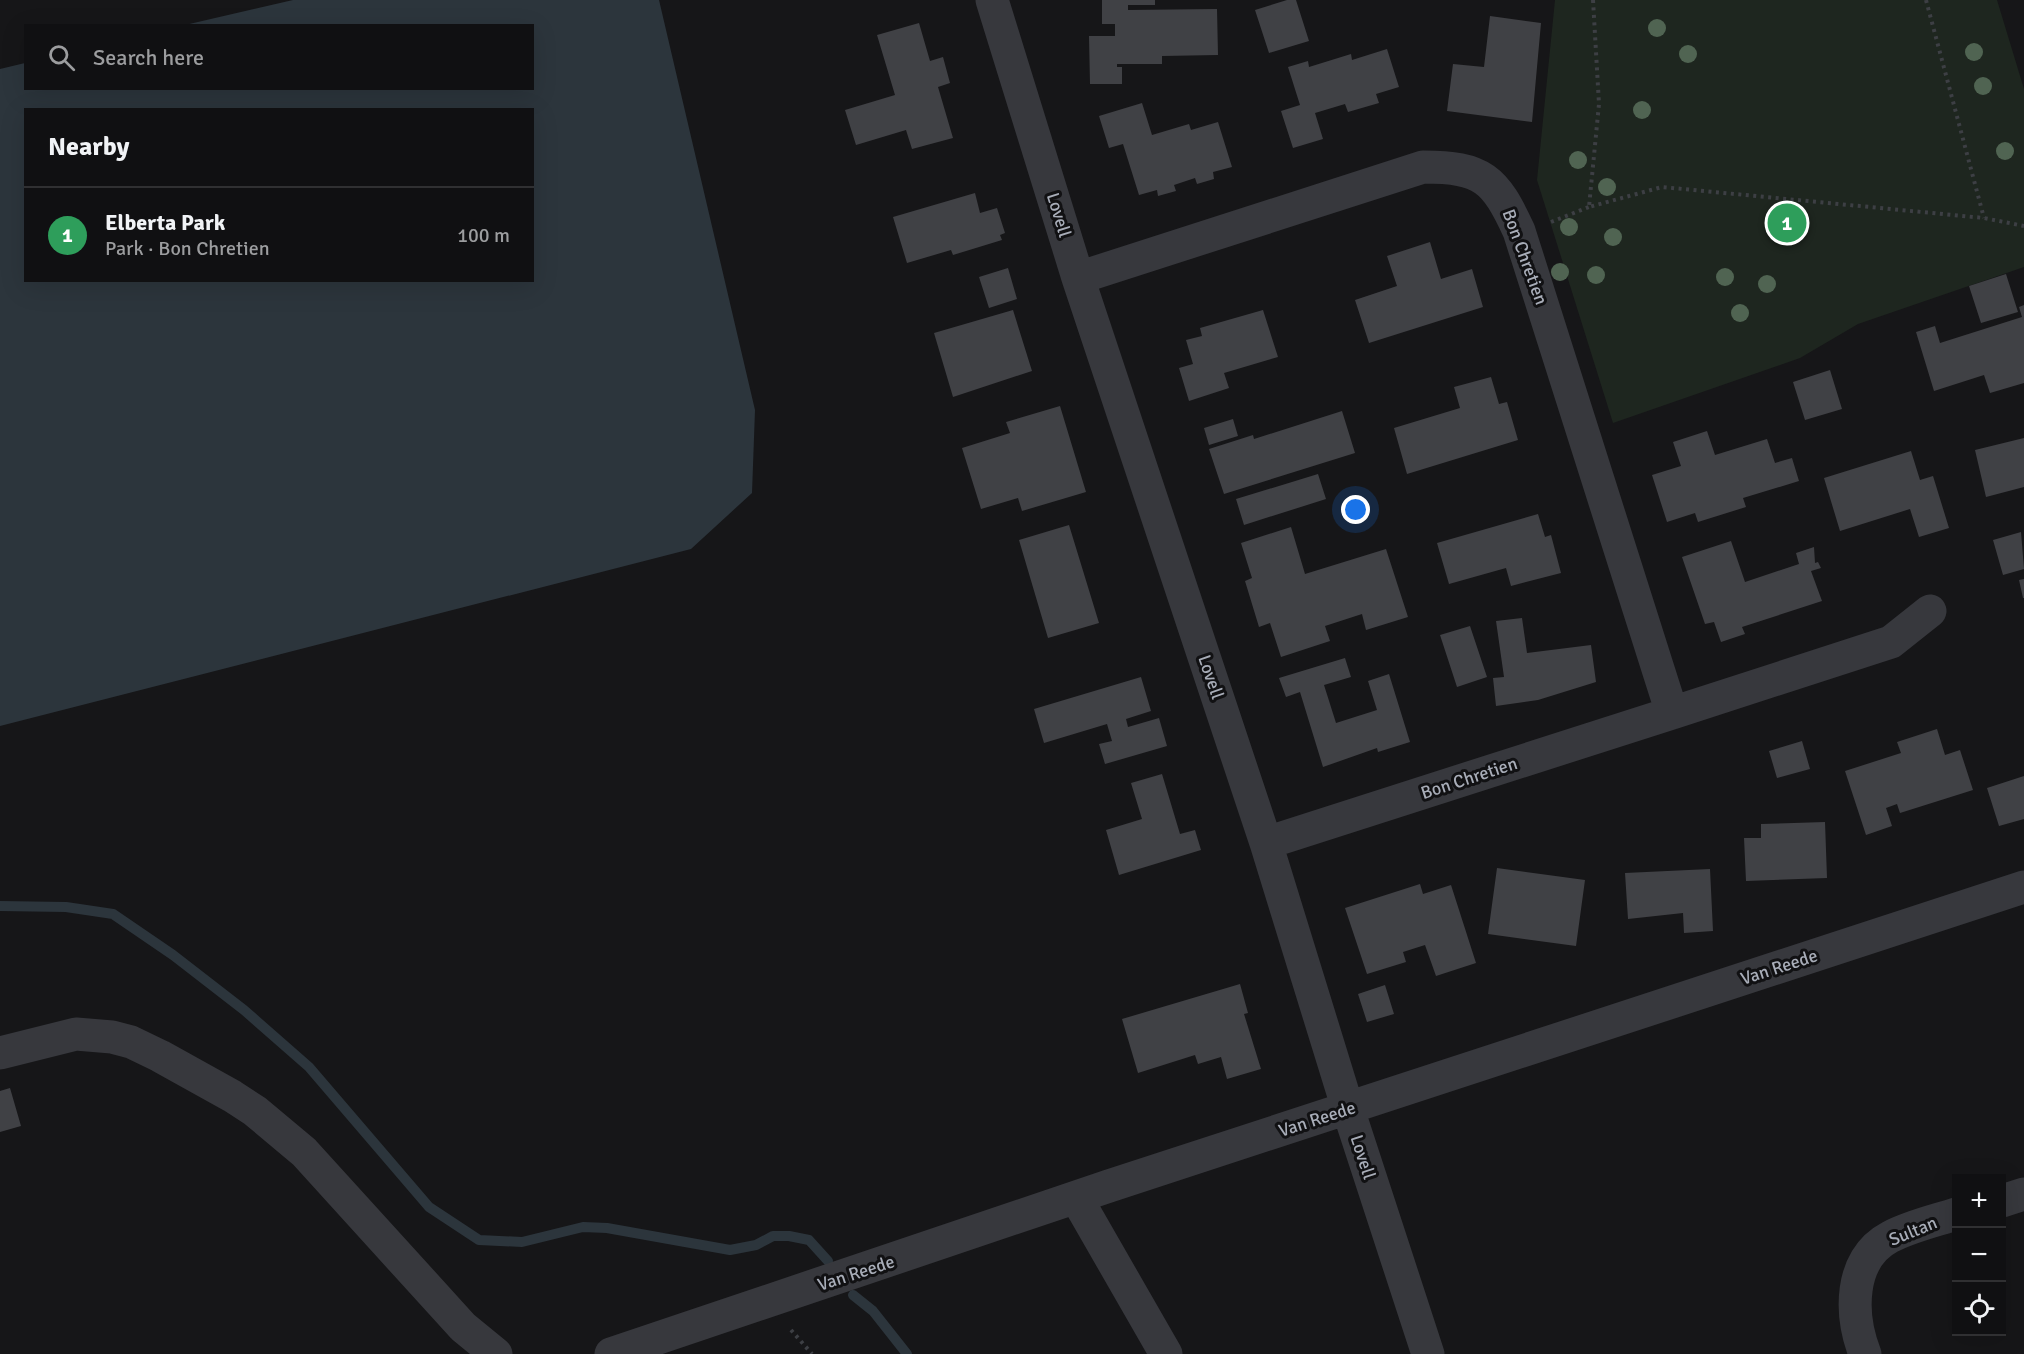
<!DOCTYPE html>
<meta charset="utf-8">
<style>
body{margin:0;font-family:Signika,sans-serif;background:#19191b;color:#f1f3f6}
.controls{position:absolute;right:18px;bottom:18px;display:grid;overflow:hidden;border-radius:0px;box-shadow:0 6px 24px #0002}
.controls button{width:54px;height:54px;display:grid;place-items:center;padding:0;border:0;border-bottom:2px solid #303032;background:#101012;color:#f1f3f6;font:30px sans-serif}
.you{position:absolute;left:1356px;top:510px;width:21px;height:21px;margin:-15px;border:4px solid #fff;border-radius:50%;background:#1a73e8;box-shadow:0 0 0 9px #1a73e833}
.badge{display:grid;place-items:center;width:39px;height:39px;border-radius:50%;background:#f2b134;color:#fff;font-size:20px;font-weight:700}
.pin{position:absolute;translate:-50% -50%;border:3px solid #fff;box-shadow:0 2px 6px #0006}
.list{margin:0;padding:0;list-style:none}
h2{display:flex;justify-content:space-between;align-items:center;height:78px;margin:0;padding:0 24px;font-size:26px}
h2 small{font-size:20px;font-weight:400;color:#9c9d9f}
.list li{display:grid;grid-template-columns:39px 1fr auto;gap:18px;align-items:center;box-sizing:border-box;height:96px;padding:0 24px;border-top:2px solid #303032}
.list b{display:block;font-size:22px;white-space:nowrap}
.list p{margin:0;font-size:20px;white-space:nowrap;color:#9c9d9f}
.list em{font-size:20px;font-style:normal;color:#9c9d9f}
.icon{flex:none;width:33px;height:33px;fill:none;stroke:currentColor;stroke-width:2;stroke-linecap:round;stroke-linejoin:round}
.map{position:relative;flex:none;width:2024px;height:1354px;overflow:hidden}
.search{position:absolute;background:#101012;box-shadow:0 6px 24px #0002;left:24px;top:24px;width:510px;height:66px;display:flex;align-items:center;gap:15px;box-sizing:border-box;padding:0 21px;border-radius:0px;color:#9c9d9f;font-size:22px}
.panel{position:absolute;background:#101012;box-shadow:0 6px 24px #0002;left:24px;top:108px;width:510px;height:174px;border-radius:0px}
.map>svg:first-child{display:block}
.green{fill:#1e261f}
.water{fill:#2c353c;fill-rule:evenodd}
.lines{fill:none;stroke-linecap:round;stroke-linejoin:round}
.stream{stroke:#2c353c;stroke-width:10}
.building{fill:#404145}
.path{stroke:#3d3f44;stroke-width:4;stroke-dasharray:3 4.5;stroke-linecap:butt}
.minor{stroke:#37383d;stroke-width:33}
.tree{fill:#506452}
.labels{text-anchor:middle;stroke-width:6;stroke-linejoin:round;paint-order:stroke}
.street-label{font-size:18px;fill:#a8adb8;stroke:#111113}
</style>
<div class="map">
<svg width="2024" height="1354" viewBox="0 0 2024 1354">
<rect width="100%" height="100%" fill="#161618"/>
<path class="green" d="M1555 0H1997L2024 89V267L1858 324 1800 358 1613 423 1537 180Z"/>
<path class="water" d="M293 0H659L755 410 752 493 691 549 0 726V69L25 63 26 88H532V26L185 25ZM26 110H532V280H26Z"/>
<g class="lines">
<path class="stream" d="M0 906 66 907 113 914 173 955 244 1010 309 1067 429 1207 479 1240 522 1242 583 1227 607 1228 730 1250 756 1245 773 1236H789L809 1240 828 1261
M853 1295 873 1311 907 1354"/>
</g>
<path class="building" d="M1102 0H1155V5H1128V10L1217 9 1218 55 1162 56V64H1117V67H1122V84H1090L1089 36H1115V24H1102Z
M1287 0H1296L1309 41 1269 53 1255 10Z
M1490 16 1541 23 1532 122 1447 111 1453 64 1484 67Z
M919 23 930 61 943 57 950 83 938 87 953 138 912 149 906 130 856 145 845 110 895 95 877 35Z
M1387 49 1399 87 1376 94 1379 103 1348 112 1345 104 1315 113 1323 139 1293 148 1281 111 1300 105 1288 67 1308 61 1309 67 1351 54 1352 60Z
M1142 103 1152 135 1189 124 1191 130 1218 122 1232 167 1213 172 1214 179 1197 184 1195 178 1174 185 1176 191 1158 196 1157 190 1139 195 1123 144 1109 148 1099 116Z
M975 193 980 213 997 208 1005 233 1000 235 1002 240 953 255 951 250 907 263 893 217Z
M1430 242 1441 279 1472 269 1483 307 1369 343 1355 300 1397 286 1387 256Z
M1008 268 1017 299 989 308 979 277Z
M2006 274 2018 312 1981 323 1969 286Z
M2024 305V383L1990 393 1984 375 1934 391 1916 332 1935 326 1940 343 2022 317 2019 307Z
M1013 310 1032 371 953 397 934 333Z
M1263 310 1278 357 1224 373 1229 388 1189 401 1179 368 1193 364 1186 340 1202 336 1200 328Z
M1830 370 1842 409 1805 420 1793 382Z
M1491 377 1499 404 1507 402 1518 440 1407 474 1394 428 1460 408 1454 387Z
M1060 406 1086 492 1022 511 1018 498 981 509 962 448 1010 433 1006 422Z
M1342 411 1355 453 1224 494 1209 449 1253 435 1254 439Z
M1233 419 1238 436 1209 445 1204 428Z
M1707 431 1715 455 1767 439 1775 463 1792 458 1799 481 1743 498 1746 507 1698 522 1695 513 1667 522 1652 475 1681 466 1673 442Z
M2024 438V487L1986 497 1975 450Z
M1911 451 1920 480 1933 476 1949 528 1919 537 1910 509 1840 531 1824 478Z
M1318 474 1326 499 1244 525 1236 499Z
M1538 514 1545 537 1551 535 1561 573 1511 586 1506 568 1449 584 1437 543Z
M1069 525 1099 623 1048 638 1019 540Z
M1291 527 1305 574 1386 549 1408 617 1366 630 1362 614 1325 626 1330 641 1281 657 1270 623 1259 627 1245 581 1252 578 1241 543Z
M2021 532 2024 569 2003 575 1993 540Z
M1731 541 1745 582 1799 564 1796 553 1814 547 1815 563 1818 562 1821 568 1811 571 1822 601 1742 627 1745 634 1721 642 1714 622 1705 624 1682 557Z
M2024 579V598H2023L2019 580Z
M1522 618 1527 653 1591 645 1596 682 1538 700 1496 706 1493 678 1504 677 1496 621Z
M1470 626 1487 677 1457 687 1440 635Z
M1345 658 1351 677 1324 685 1336 723 1377 710 1368 681 1389 674 1410 742 1378 752 1377 748 1323 767 1300 692 1286 697 1279 678Z
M1141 677 1151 711 1126 719 1128 727 1159 718 1167 746 1105 764 1099 744 1112 741 1107 724 1044 743 1034 709Z
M1937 729 1945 755 1960 750 1973 790 1900 813 1897 804 1886 808 1892 826 1866 835 1845 771 1901 753 1897 742Z
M1802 741 1810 769 1777 778 1769 751Z
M1162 774 1180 834 1195 830 1201 850 1119 875 1106 830 1142 819 1131 783Z
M2024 776V819L1999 826 1987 788Z
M1825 822 1827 878 1746 881 1744 838H1761V824Z
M1497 868 1585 880 1576 946 1488 934Z
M1710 869 1713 931 1684 933 1683 913 1628 919 1625 873Z
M1420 884 1423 894 1451 885 1476 963 1436 976 1425 945 1403 952 1406 962 1367 974 1345 908Z
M1240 984 1248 1013 1244 1014 1261 1069 1227 1079 1221 1057 1198 1064 1195 1055 1138 1073 1122 1019Z
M1385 985 1394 1014 1367 1022 1358 994Z
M10 1088 21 1126 0 1132V1091Z"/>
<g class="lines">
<path class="path" d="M1593 0 1599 104 1589 207 1662 187 1984 218 2024 226
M1926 0 1984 218
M1551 222 1589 207
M791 1330 812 1354"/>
<path class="minor" d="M992 0 1078 278 1266 843 1348 1109 1428 1354
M1078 278 1423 167C1483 167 1495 179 1519 231L1672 713 1266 843
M1672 713 1891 642 1930 611
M0 1053 76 1034 112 1037 131 1042 160 1056 232 1096 255 1111 304 1152 463 1327 496 1354
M1077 1199 1166 1354
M2002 1201 2024 1194
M611 1354 1109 1186 2024 887
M1865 1354C1850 1316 1848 1259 1890 1237 1911 1226 1934 1221 1956 1214"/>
</g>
<g class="tree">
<circle cx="1657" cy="28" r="9"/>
<circle cx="1974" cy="52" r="9"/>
<circle cx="1688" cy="54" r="9"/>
<circle cx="1983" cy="86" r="9"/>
<circle cx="1642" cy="110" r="9"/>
<circle cx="2005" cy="151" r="9"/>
<circle cx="1578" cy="160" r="9"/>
<circle cx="1607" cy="187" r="9"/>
<circle cx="1569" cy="227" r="9"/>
<circle cx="1613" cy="237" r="9"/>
<circle cx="1560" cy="272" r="9"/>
<circle cx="1596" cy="275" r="9"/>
<circle cx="1725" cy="277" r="9"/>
<circle cx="1767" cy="284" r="9"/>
<circle cx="1740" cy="313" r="9"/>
</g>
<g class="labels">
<g class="street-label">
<text transform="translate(1059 215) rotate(73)" y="6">Lovell</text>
<text transform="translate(1525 257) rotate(70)" y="6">Bon Chretien</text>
<text transform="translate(1211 677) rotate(71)" y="6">Lovell</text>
<text transform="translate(1469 778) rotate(-18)" y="6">Bon Chretien</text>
<text transform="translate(1779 967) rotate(-18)" y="6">Van Reede</text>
<text transform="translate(1317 1119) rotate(-18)" y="6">Van Reede</text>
<text transform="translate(1363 1157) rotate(72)" y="6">Lovell</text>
<text transform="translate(1913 1231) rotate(-22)" y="6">Sultan</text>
<text transform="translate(856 1273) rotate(-18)" y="6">Van Reede</text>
</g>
</g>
</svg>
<div class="controls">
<button>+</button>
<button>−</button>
<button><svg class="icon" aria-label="locate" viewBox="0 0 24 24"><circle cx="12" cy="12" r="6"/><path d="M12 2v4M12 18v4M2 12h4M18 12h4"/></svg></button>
</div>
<div class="you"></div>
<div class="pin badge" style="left:1787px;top:223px;background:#2e9e5b">1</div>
<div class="search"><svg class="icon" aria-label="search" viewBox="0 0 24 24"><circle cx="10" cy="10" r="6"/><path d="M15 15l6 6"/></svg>Search here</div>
<section class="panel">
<h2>Nearby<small></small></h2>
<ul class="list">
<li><span class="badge" style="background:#2e9e5b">1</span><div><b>Elberta Park</b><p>Park · Bon Chretien</p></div><em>100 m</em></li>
</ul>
</section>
</div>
